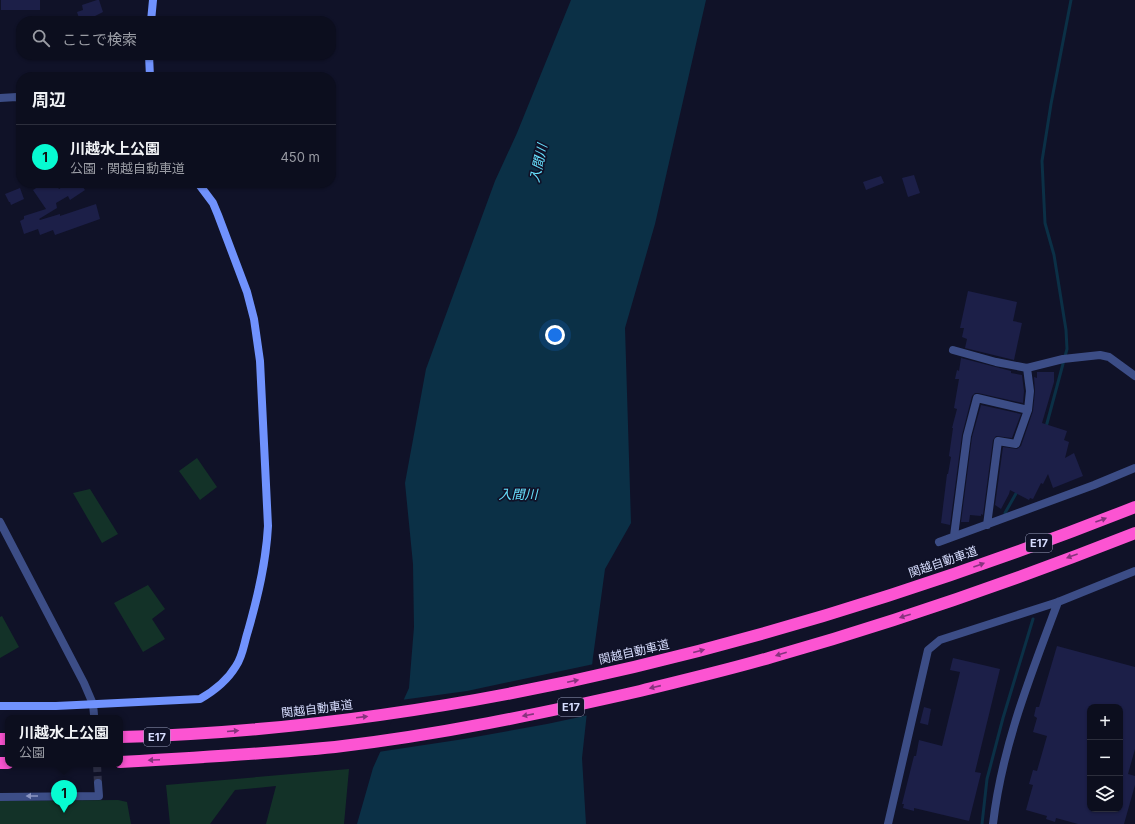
<!DOCTYPE html>
<html lang="ja">
<meta charset="utf-8">
<style>
body{margin:0;font-family:Inter,"Noto Sans JP",sans-serif;background:#151727;color:#f1f3f6}
.controls{position:absolute;right:12px;bottom:12px;display:grid;overflow:hidden;border-radius:8px;box-shadow:0 1px 3px #0004}
.controls button{width:36px;height:36px;display:grid;place-items:center;padding:0;border:0;border-bottom:1px solid #2c2e3c;background:#0c0e1e;color:#f1f3f6;font:20px sans-serif}
.you{position:absolute;left:555px;top:335px;width:14px;height:14px;margin:-10px;border:3px solid #fff;border-radius:50%;background:#1a73e8;box-shadow:0 0 0 6px #1a73e833}
.badge{display:grid;place-items:center;width:26px;height:26px;border-radius:50%;background:#07fbd2;color:#111;font-size:13px;font-weight:700}
.pin{position:absolute;translate:-50% -33px;filter:drop-shadow(0 1px 2px #0008)}
.pin::after{content:'';position:absolute;top:21px;width:14px;height:12px;background:inherit;clip-path:polygon(0 0,100% 0,50% 100%)}
.popup{position:absolute;left:5px;top:715px;width:118px;height:52px;box-sizing:border-box;display:grid;place-content:center;border-radius:8px;background:#0c0e1e;filter:drop-shadow(0 1px 3px #0005);font-size:13px;white-space:nowrap;color:#9a9ca4}
.popup b{font-size:15px;color:#f1f3f6}
.popup::after{content:'';position:absolute;left:50%;top:100%;margin-left:-8px;border:8px solid transparent;border-top-color:#0c0e1e}
.list{margin:0;padding:0;list-style:none}
h2{display:flex;justify-content:space-between;align-items:center;height:52px;margin:0;padding:0 16px;font-size:17px}
h2 small{font-size:13px;font-weight:400;color:#9a9ca4}
.list li{display:grid;grid-template-columns:26px 1fr auto;gap:12px;align-items:center;box-sizing:border-box;height:64px;padding:0 16px;border-top:1px solid #2c2e3c}
.list b{display:block;font-size:15px;white-space:nowrap}
.list p{margin:0;font-size:13px;white-space:nowrap;color:#9a9ca4}
.list em{font-size:13px;font-style:normal;color:#9a9ca4}
.icon{flex:none;width:22px;height:22px;fill:none;stroke:currentColor;stroke-width:2;stroke-linecap:round;stroke-linejoin:round}
.map{position:relative;flex:none;width:1135px;height:824px;overflow:hidden}
.search{position:absolute;background:#0c0e1e;box-shadow:0 1px 3px #0004;left:16px;top:16px;width:320px;height:44px;display:flex;align-items:center;gap:10px;box-sizing:border-box;padding:0 14px;border-radius:16px;color:#9a9ca4;font-size:15px}
.panel{position:absolute;background:#0c0e1e;box-shadow:0 1px 3px #0004;left:16px;top:72px;width:320px;height:116px;border-radius:16px}
.map>svg:first-child{display:block}
.green{fill:#133228}
.water{fill:#0b3046}
.pier{fill:#101228}
.lines{fill:none;stroke-linecap:round;stroke-linejoin:round}
.stream{stroke:#0b3046;stroke-width:3}
.building{fill:#1c1f48;fill-rule:evenodd}
.street-tunnel{stroke:#2e3048;stroke-width:8;stroke-dasharray:8 4;stroke-linecap:butt}
.street{stroke:#3c4d86;stroke-width:8}
.secondary{stroke:#7092fd;stroke-width:8}
.highway{stroke:#fc54d2;stroke-width:12}
.oneway{fill:#86337d}
.oneway2{fill:#8a95c2}
.labels{text-anchor:middle;stroke-width:3.5;stroke-linejoin:round;paint-order:stroke}
.shield{fill:#101228;stroke:#9ba0be;stroke-width:1}
.shield-label{font-size:11px;font-weight:bold;fill:#d7ddfe}
.street-label{font-size:12px;fill:#d7ddfe;stroke:#101228}
.water-label{font-size:13px;font-style:italic;fill:#67e0fd;stroke:#101228}
</style>
<div class="map">
<svg width="1135" height="824" viewBox="0 0 1135 824">
<rect width="100%" height="100%" fill="#101228"/>
<path class="green" d="M197 458 217 487 200 500 179 471Z
M90 489 118 534 102 543 73 493Z
M148 585 165 609 152 619 165 639 143 652 114 603Z
M2 616 19 647 0 658V617Z
M349 769 344 824H266L276 786 235 790 210 824H170L166 785Z
M118 800 127 802 131 824H0V801Z"/>
<path class="water" d="M571 0H706L655 224 625 328 631 523 605 569 593 657 582 758 586 824H357L373 768 409 688 414 627 413 564 405 483 426 369 495 181 517 133Z"/>
<path class="pier" d="M594 664 589 715 547 724 464 739 378 752 401 700 467 691Z"/>
<g class="lines">
<path class="stream" d="M1046 427 1067 349 1066 330 1054 255 1045 223 1042 161 1051 104 1071 0
M1005 513 1018 490
M982 824 987 779 1003 718 1033 619"/>
</g>
<path class="building" d="M1 0H40V10H1Z
M97 0H99L103 12 89 19 90 21H80L77 12 83 10 82 5Z
M914 175 920 193 908 197 902 178Z
M881 176 884 183 866 190 863 182Z
M44 183H55L59 189 69 183H80L85 190 70 200 68 196 56 203 57 208 39 219 40 220 60 214V216L96 204 100 219 55 235 53 230 40 235 38 229 24 234 20 221 24 219V216L46 209 33 190Z
M20 188 24 199 11 205 10 202H9L5 194Z
M968 291 1017 302 1013 321 1022 323 1014 360 965 348 967 339 962 337 964 328H960Z
M961 358 1011 371V373L1022 375 1024 391 1023 403 978 393H975L972 396 962 435 950 525 941 523 947 474H948L951 457 949 456 953 428H952L957 409 954 408 959 379H955L957 370 959 371Z
M1037 372H1054V382L1042 423 1067 431 1064 440 1069 442 1065 458 1074 453 1083 476 1053 488 1048 474 1043 484 1041 483 1033 499 1030 498 1029 500 1010 490 1009 494 1001 509 995 505 1003 447 1017 449 1021 446 1033 411 1035 391 1034 377 1037 378Z
M981 405 1021 414 1012 438 996 436 993 440 983 515 981 514V516L970 515 969 522H961L972 437Z
M1057 646 1135 667V749L1128 774 1135 776V785L1124 824H1078L1056 818 1055 822 1046 819 1047 816 1026 810 1033 785 1029 784 1033 770 1037 771 1047 736 1033 732 1037 718 1034 716 1036 707H1039ZM1090 707H1120V809H1090Z
M953 658 1000 669 975 772 981 773 969 821 914 808V811L903 808 904 804H902L914 756H916L919 740 942 746 960 672 950 670Z
M924 707 931 709 928 725 920 723Z"/>
<g class="lines">
<path class="street-tunnel" d="M97 764 98 783"/>
<path class="street" d="M0 98 17 97 21 101
M953 350 996 362 1027 368 1063 359 1100 355 1109 357 1135 376
M0 522 84 683 93 704 94 715
M987 525 998 441 1016 444 1028 410 1030 391 1027 368
M954 536 967 436 977 398 1028 410
M939 542 1094 485 1135 468
M0 797 99 796 98 783
M888 824 928 650 940 640 1058 602 1135 571
M993 824C1002 746 1031 674 1058 602"/>
<path class="secondary" d="M151 21 153 0
M149 55 150 77
M0 706H56L200 699C214 691 227 681 236 666 243 656 244 643 248 631 258 596 266 563 268 526L260 361 254 319 247 292 218 215 213 203 198 183"/>
<path class="highway" d="M120 737C466 728 814 634 1135 507
M0 739H8
M120 762C192 758 264 754 335 747 438 735 539 714 640 691 684 680 728 670 772 657 895 622 1016 580 1135 533
M0 763H8"/>
</g>
<defs><path id="oneway-solid" d="M-6-.8H1V-3.2L6.5 0L1 3.2V.8H-6Z"/></defs>
<g class="oneway">
<use href="#oneway-solid" transform="translate(1101 520) rotate(-20)"/>
<use href="#oneway-solid" transform="translate(1072 556) rotate(160)"/>
<use href="#oneway-solid" transform="translate(979 565) rotate(-20)"/>
<use href="#oneway-solid" transform="translate(905 616) rotate(162)"/>
<use href="#oneway-solid" transform="translate(699 651) rotate(-15)"/>
<use href="#oneway-solid" transform="translate(781 654) rotate(163)"/>
<use href="#oneway-solid" transform="translate(573 681) rotate(-12)"/>
<use href="#oneway-solid" transform="translate(655 687) rotate(167)"/>
<use href="#oneway-solid" transform="translate(528 715) rotate(169)"/>
<use href="#oneway-solid" transform="translate(362 717) rotate(-7)"/>
<use href="#oneway-solid" transform="translate(233 731) rotate(-5)"/>
<use href="#oneway-solid" transform="translate(154 760) rotate(177)"/>
</g>
<use class="oneway2" href="#oneway-solid" transform="translate(32 796) rotate(180)"/>
<g class="labels">
<g class="shield">
<rect x="1026" y="534" width="26" height="18" rx="3"/>
<rect x="558" y="698" width="26" height="18" rx="3"/>
<rect x="144" y="728" width="26" height="18" rx="3"/>
</g>
<g class="shield-label">
<text x="1039" y="547">E17</text>
<text x="571" y="711">E17</text>
<text x="157" y="741">E17</text>
</g>
<g class="street-label">
<text transform="translate(943 562) rotate(-19)" y="4">関越自動車道</text>
<text transform="translate(634 652) rotate(-13)" y="4">関越自動車道</text>
<text transform="translate(317 709) rotate(-7)" y="4">関越自動車道</text>
</g>
<g class="water-label">
<text transform="translate(538 163) rotate(-78)" y="5">入間川</text>
<text x="518" y="499">入間川</text>
</g>
</g>
</svg>
<div class="controls">
<button>+</button>
<button>−</button>
<button><svg class="icon" aria-label="layers" viewBox="0 0 24 24"><path d="M12 4l9 5-9 5-9-5zM3 14l9 5 9-5"/></svg></button>
</div>
<div class="you"></div>
<div class="pin badge" style="left:64px;top:813px">1</div>
<div class="popup"><b>川越水上公園</b>公園</div>
<div class="search"><svg class="icon" aria-label="search" viewBox="0 0 24 24"><circle cx="10" cy="10" r="6"/><path d="M15 15l6 6"/></svg>ここで検索</div>
<section class="panel">
<h2>周辺<small></small></h2>
<ul class="list">
<li><span class="badge">1</span><div><b>川越水上公園</b><p>公園 · 関越自動車道</p></div><em>450 m</em></li>
</ul>
</section>
</div>
